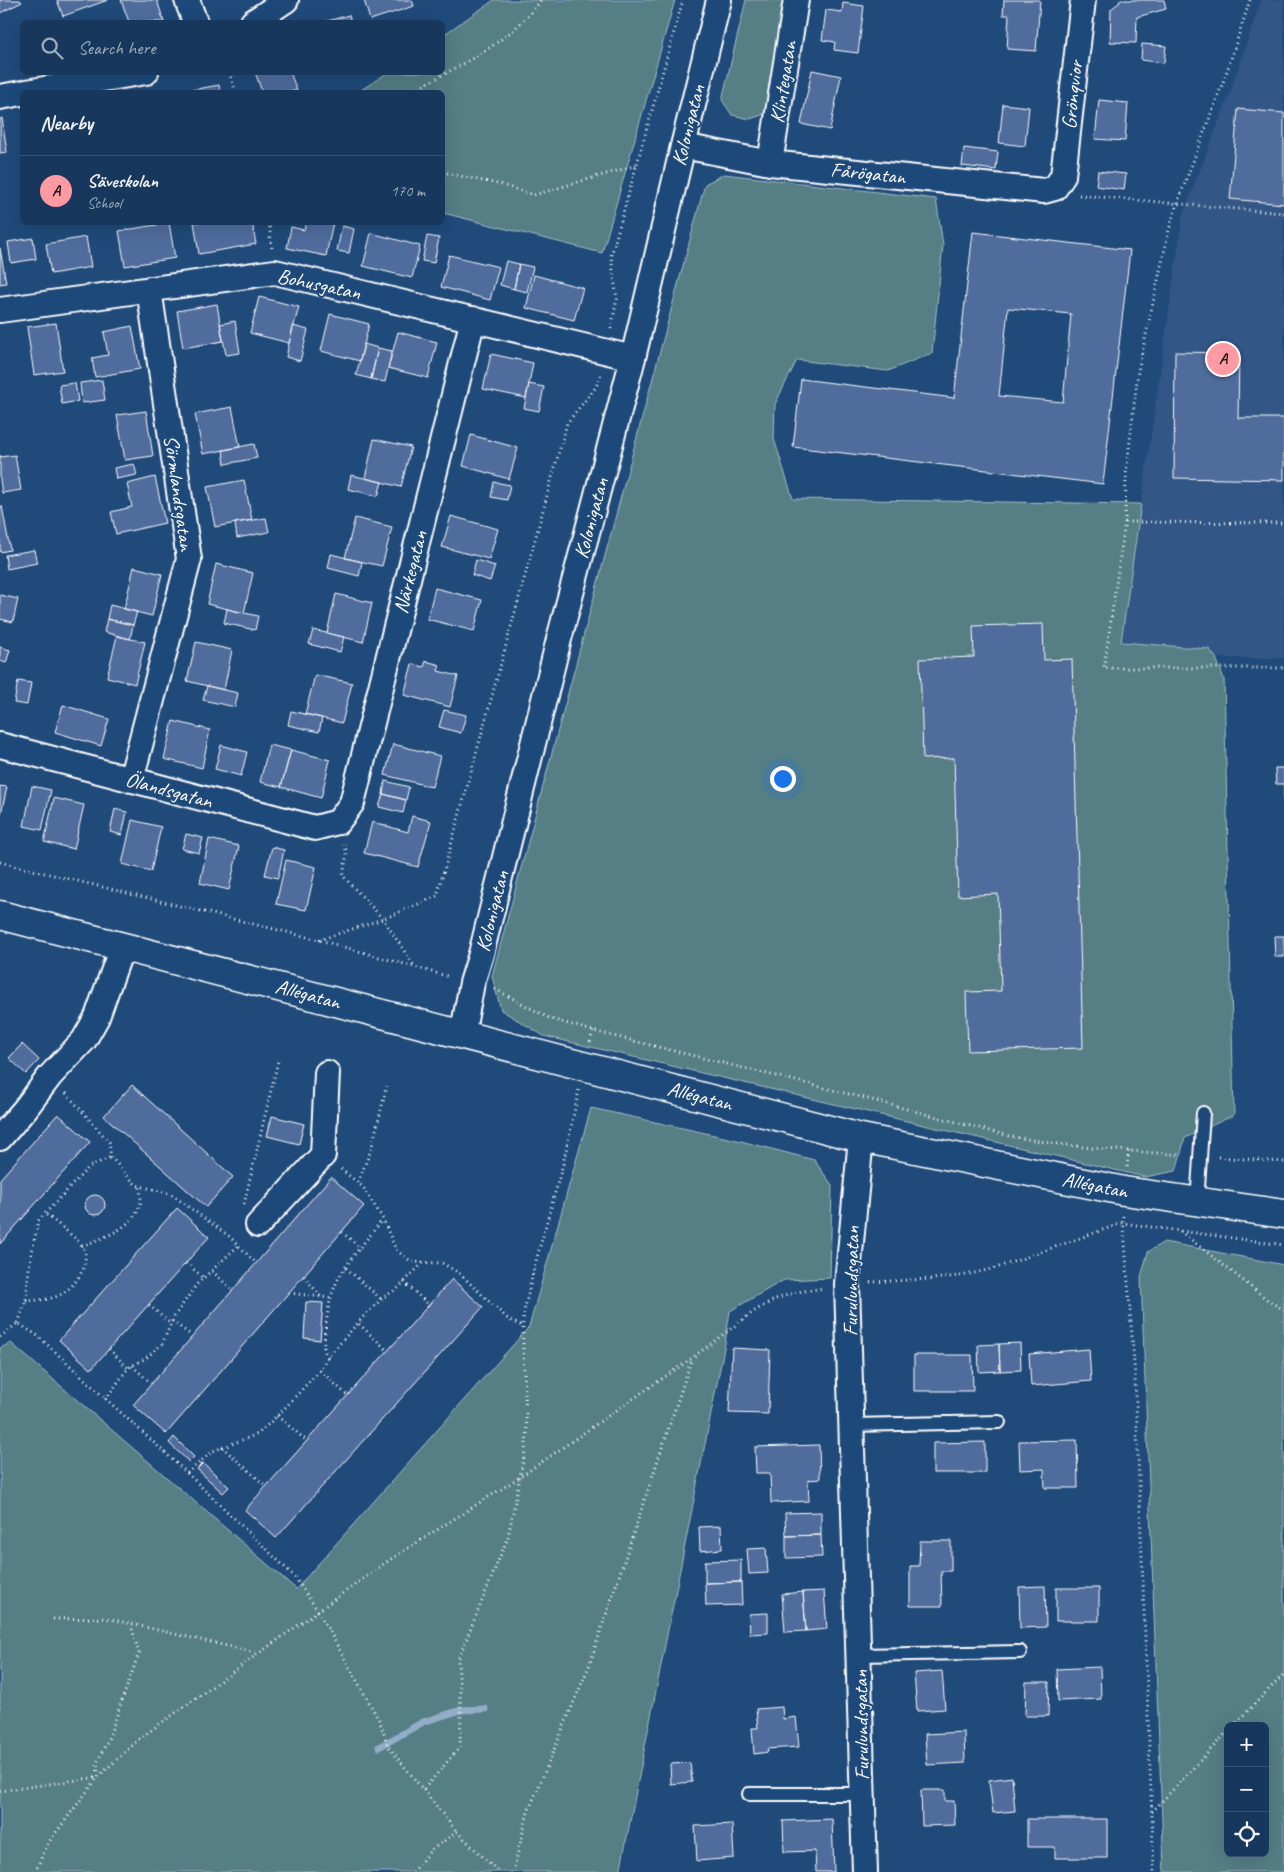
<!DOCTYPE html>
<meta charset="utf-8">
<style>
body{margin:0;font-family:Caveat,sans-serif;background:#203f62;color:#f1f3f6}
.controls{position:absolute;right:15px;bottom:15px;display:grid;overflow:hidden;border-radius:8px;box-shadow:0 5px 20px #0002}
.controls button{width:45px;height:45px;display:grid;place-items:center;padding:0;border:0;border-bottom:1px solid #365272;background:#17385c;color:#f1f3f6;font:25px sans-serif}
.you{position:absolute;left:782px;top:778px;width:18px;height:18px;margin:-12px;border:4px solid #fff;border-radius:50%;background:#1a73e8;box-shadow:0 0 0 8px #1a73e833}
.badge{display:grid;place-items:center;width:32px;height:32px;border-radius:50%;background:#ff9aa2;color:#111;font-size:16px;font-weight:700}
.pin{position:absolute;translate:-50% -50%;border:2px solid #fff;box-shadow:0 1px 5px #0006}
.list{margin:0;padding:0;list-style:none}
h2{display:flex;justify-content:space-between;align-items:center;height:65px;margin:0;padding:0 20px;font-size:21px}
h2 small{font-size:16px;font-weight:400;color:#9eacbb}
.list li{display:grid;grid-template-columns:32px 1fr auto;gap:15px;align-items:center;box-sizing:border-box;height:70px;padding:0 20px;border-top:1px solid #365272}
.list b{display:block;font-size:19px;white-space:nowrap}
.list p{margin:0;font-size:16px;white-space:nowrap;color:#9eacbb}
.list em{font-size:16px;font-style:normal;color:#9eacbb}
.icon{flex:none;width:28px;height:28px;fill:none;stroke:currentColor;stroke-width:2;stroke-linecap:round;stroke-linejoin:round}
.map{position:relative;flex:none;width:1284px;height:1872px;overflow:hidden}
.search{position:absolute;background:#17385c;box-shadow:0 5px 20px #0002;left:20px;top:20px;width:425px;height:55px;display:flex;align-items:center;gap:12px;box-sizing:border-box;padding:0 18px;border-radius:8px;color:#9eacbb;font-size:19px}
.panel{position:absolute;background:#17385c;box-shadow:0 5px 20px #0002;left:20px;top:90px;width:425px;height:135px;border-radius:8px}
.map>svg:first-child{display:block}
.built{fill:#325786}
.green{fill:#557e85;stroke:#aabec2;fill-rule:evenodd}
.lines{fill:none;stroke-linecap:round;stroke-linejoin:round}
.stream{stroke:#91adc8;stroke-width:7}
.building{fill:#506c9d;stroke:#fff;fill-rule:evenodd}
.service-casing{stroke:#fff;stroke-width:16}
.minor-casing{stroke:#fff;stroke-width:28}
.tertiary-casing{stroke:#fff;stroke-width:31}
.path{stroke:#fff;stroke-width:3;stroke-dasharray:1 4;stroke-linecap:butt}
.service{stroke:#1f4a7a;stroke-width:12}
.minor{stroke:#1f4a7a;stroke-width:24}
.tertiary{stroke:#1f4a7a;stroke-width:28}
.labels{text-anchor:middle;stroke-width:4;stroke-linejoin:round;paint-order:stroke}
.street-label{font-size:21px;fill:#fff;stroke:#1f4a7a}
</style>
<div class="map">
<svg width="1284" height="1872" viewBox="0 0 1284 1872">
<rect width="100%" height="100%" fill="#1f4a7a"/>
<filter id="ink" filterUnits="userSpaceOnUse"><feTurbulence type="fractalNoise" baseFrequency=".02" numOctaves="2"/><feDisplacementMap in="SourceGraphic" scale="10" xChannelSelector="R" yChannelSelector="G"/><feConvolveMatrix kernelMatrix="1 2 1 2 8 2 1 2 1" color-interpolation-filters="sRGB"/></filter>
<g filter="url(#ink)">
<path class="built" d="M1261 0H1284V658H1216L1209 649 1121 642 1183 214 1231 90Z"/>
<path class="green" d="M494 0H675L602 253 443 213 442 92H358L387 73 442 72 443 35Z
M746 0H785L765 114 750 119 732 115 722 100Z
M724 174 936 199 943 245 932 353 888 371 797 360 775 404 774 439 793 499 1141 504 1121 642 1209 649 1216 658 1224 679 1234 1115 1185 1138 1176 1171 1145 1177 544 1036 501 1010 492 976 705 184Z
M591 1108 737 1140 814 1160 832 1185 830 1278 784 1280 730 1311 725 1343 620 1872H0V1348L11 1343 296 1589 529 1327Z
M1164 1242 1284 1265V1872H1164L1141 1277 1148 1252ZM1228 1726H1265V1853H1228Z"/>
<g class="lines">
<path class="stream" d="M379 1747 423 1722 461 1710 485 1709"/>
</g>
<path class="building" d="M0 0H20L22 2 0 13Z
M57 0H108L63 16Z
M121 0H157L164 22H129Z
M364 0H412L414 6 370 20Z
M1004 0H1040L1036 51 1007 49 1009 15H1003Z
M1119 0H1164L1166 9 1137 17 1136 43 1110 42 1111 9 1120 2Z
M843 3 864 6 858 53 834 50 835 42 822 40 826 10 842 12Z
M349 15 351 22H324Z
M1142 44 1166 46 1164 63 1141 60Z
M812 70 841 76 830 130 801 124Z
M255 72H290L297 91 262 92Z
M219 85 220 92H186V91Z
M1099 100 1128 103 1125 141 1095 139Z
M1003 104 1029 107 1025 146 999 143Z
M1238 109 1284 113V204L1230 199Z
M2 118 7 152 0 153V119Z
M964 148 998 152 996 170 962 166Z
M1098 171 1126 174 1124 190 1096 186Z
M194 222H252L256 244 199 254Z
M306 222H333L326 256 287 248 291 227 304 230Z
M169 223 175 258 125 266 119 231Z
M342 226 354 229 349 253 337 251Z
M973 232 1130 250 1103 484 793 447 801 379 954 398ZM1008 308 1071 314 1063 402 999 396Z
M371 233 420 246 412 278 363 266Z
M427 236 439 238 434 263 422 261Z
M86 237 91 267 51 274 46 244Z
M33 238 36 259 11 263 8 242Z
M0 248 6 283 0 284Z
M449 255 499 267 490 300 441 287Z
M506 261 519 264 514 289 500 285Z
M519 264 533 267 527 292 514 289Z
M534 275 583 288 574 320 526 308Z
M259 297 299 307 289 343 250 333Z
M217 304 223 341 183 348 177 311Z
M330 314 369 324 360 361 321 351Z
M235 321 240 353 226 355 220 324Z
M56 323 63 371 34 375 27 327Z
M132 326 140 369 95 377 92 358 108 355 104 332Z
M293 326 308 330 300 361 286 357Z
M398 332 437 342 428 378 388 368Z
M364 344 378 348 371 379 356 375Z
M378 348 392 351 385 382 371 379Z
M1175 352 1239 353 1238 418H1284V480L1174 478Z
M491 354 533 363 526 398 483 389Z
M102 380 105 400 82 403 80 383Z
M75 383 78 401 62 404 59 385Z
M529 384 544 387 539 411 524 408Z
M232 407 240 447 203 454 195 414Z
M146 411 153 456 125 460 117 415Z
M471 435 518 448 509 479 463 466Z
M374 439 411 447 401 487 365 478Z
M254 444 257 458 225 464 223 450Z
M0 455V457L15 455 21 490 2 493 0 480Z
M134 464 137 475 116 479 114 468Z
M351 475 382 482 378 496 348 489Z
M155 477 165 523 116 534 111 512 132 507 127 484Z
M244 480 252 520 215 527 207 487Z
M494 482 510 485 507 500 491 497Z
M2 506 10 550 0 552V507Z
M451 516 498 529 489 559 442 547Z
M266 518 269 532 237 538 235 523Z
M355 518 392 527 382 566 345 558Z
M34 550 37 563 7 569 5 555Z
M331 554 362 562 359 576 328 568Z
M476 560 495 566 490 581 472 575Z
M216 564 253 573 244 613 207 604Z
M134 567 162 574 152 616 124 609Z
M435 588 482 600 474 631 427 619Z
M336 594 372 603 363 642 327 633Z
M0 595 18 599 13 622 0 619Z
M110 605 137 612 133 625 107 619Z
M227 609 258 616 255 630 224 623Z
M107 619 133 625 130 639 104 632Z
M1043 624 1044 660 1072 659 1083 1048 968 1051 966 992 1001 991 998 894 958 896 954 758 923 759 920 659 974 657 973 626Z
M313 630 344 637 340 652 309 644Z
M117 636 145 642 135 684 107 677Z
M196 642 232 650 224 690 187 681Z
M0 647 10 650 6 663 0 661Z
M426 661 440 665 438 671 458 676 450 707 404 695 412 664 424 667Z
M315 675 352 683 342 723 305 714Z
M18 681 31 683 27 705 14 703Z
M207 686 238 693 235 707 203 700Z
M63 705 109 719 101 746 55 732Z
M444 710 466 715 461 733 439 727Z
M291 711 322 718 319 732 288 725Z
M173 721 210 730 202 768 164 759Z
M393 744 440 756 432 787 385 775Z
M221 745 247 752 241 776 215 769Z
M269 745 291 750 281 787 260 782Z
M291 750 330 760 321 798 281 787Z
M1275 768H1284V802V784H1276Z
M385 781 409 787 406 800 383 794Z
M0 786 7 787 0 819Z
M32 786 51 790 42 830 24 826Z
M383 794 406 800 403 813 379 807Z
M54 798 84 805 74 849 44 842Z
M115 809 127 812 122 835 110 832Z
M412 816 431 821 418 867 364 853 372 822 408 832Z
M132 820 161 827 151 871 122 864Z
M186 834 203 838 199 853 182 849Z
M209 839 239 846 229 890 200 883Z
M272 847 284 850 278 878 265 875Z
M286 860 316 867 306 910 276 904Z
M1274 936H1284V957H1275Z
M22 1044 39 1060 26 1074 9 1058Z
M132 1085 233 1177 206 1207 104 1116Z
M58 1114 90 1142 0 1244V1179Z
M272 1116 304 1124 299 1144 267 1136Z
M331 1177 364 1206 166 1434 133 1405Z
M85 1205a10 10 0 1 1 20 0a10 10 0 1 1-20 0Z
M177 1208 209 1237 91 1369 59 1340Z
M452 1279 483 1307 276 1538 245 1510Z
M306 1302 323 1303 320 1340 304 1338Z
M1020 1343 1021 1370 1000 1371 999 1344Z
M999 1344 1000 1371 979 1372 978 1345Z
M732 1348 770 1350 768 1414 729 1413Z
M1089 1349 1091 1381 1031 1386 1029 1354Z
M914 1355H972L973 1391H914Z
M174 1437 194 1457 189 1462 169 1443Z
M1077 1440 1078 1488H1045L1044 1469 1020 1470 1019 1441Z
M985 1442V1473H933V1443Z
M819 1445 820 1479 808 1480 809 1501 771 1503 770 1473H756L755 1447Z
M203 1463 229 1487 223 1493 197 1469Z
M821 1512V1535L786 1536 785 1513Z
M721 1526 722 1549 700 1551 699 1527Z
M821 1535 822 1557 786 1558V1536Z
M920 1541H951V1571H941L942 1606H910V1566H919Z
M766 1548 768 1573 749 1574 747 1549Z
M741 1560V1582L705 1583V1561Z
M741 1582 742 1605 706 1606 705 1583Z
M1045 1586 1046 1627 1020 1628 1019 1587Z
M1056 1588H1099V1621H1056Z
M824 1591 827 1629 806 1631 803 1592Z
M803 1592 806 1631 785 1632 782 1594Z
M768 1613V1633L750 1634 749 1614Z
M1100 1667 1101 1699 1058 1701 1057 1669Z
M942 1671 945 1709 917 1711 914 1673Z
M1026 1682H1049L1048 1716H1025Z
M782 1707 783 1719 796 1717 799 1747 767 1749 768 1752 754 1754 752 1728H758L756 1709Z
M964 1732 965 1763 927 1765 925 1734Z
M690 1763 692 1782 671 1784 670 1764Z
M1012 1777 1015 1811 993 1813 989 1780Z
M921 1790H945V1801H954L955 1825 922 1826Z
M832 1819 834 1872H816L815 1851 784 1852 783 1821Z
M1027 1819H1107V1858H1055V1847H1027Z
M732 1824 734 1858 697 1861 695 1826Z"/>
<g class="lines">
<defs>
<path id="service" d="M1197 1203 1203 1113
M850 1425 999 1422
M859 1655 1020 1652
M749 1794H862"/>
<path id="minor" d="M187 0 195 22
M253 22 286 0
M26 92 146 72
M0 97 22 93
M683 146 770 163 1044 191 1055 188 1063 176 1083 0
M770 163 796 0
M0 310 275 272 633 358
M0 745 315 828 338 822 352 803 473 319
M131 780 189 559 149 289
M462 1036 472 983 481 954 558 643 633 358 683 146 719 0
M0 1138 25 1109 50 1076 84 1040 97 1017 122 947
M861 1138 847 1284 865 1872
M258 1225 323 1155 327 1073"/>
<path id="tertiary" d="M0 915 861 1138 1124 1191 1284 1214"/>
</defs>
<use href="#service" class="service-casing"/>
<use href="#minor" class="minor-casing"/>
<use href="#tertiary" class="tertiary-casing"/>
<path class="path" d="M1250 0 1225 77 1177 204 1169 230 1138 371 1126 475 1125 522 1104 668H1284
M229 72 236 92
M410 92C457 67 509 44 541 0
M442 172 502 185 534 195 637 165
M1079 195 1284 213
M269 222 272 249
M611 329 617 299 611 256 683 0
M1125 522 1284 523
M344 844 347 853 343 876 383 919 415 967
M0 862 319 940 450 977
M319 940 383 919 437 896 567 423 596 387 601 374
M495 989 551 1019 593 1031 857 1096 1009 1136 1051 1143 1091 1148 1182 1155
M590 1042 593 1031
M66 1093 109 1142 111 1157 136 1185 171 1194 230 1237 256 1263
M1218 1157 1284 1162
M1127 1167 1129 1150
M341 1169 363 1187 383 1219 396 1250 412 1262 442 1263 459 1273 509 1320 522 1326
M358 1182 371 1150 387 1086
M244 1204 278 1061
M1123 1216 1135 1376 1154 1872
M1180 1231 1269 1301 1284 1310
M342 1232 361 1249
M82 1246C104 1237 131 1230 140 1205 142 1200 140 1191 140 1185
M238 1246 196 1285 174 1317 162 1344 146 1358 128 1368 106 1399 187 1473 213 1451 258 1434 282 1411 320 1370 328 1357 364 1316 384 1297 398 1288 424 1262
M186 1263 204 1278
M346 1268 381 1299
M212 1271 232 1290
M304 1276 321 1297
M404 1282 429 1305
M870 1282 933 1279 966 1275 996 1268 1122 1223 1284 1245
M289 1293 331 1298
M26 1301C38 1300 53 1300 63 1293 77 1284 91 1263 83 1247 80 1241 52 1219 45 1214
M149 1305 171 1324
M172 1321 192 1336
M18 1323 26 1301 29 1268 38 1221 89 1167 111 1157
M359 1324 388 1351
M0 1337 18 1323 38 1336 106 1399
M109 1349 128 1368
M328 1357C322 1350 324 1341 325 1331 327 1316 329 1300 335 1286 344 1264 368 1239 382 1220
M132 1366 151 1383
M320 1370 348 1396
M277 1416 307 1441
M222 1447 266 1486
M187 1473 294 1576 318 1611 380 1722 388 1746 457 1832
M53 1619 106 1618 257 1653
M1233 1726 1284 1674
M424 1789 460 1747 461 1710 458 1660 508 1537 525 1451 527 1435 523 1350V1316L534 1268 563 1164 579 1090
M0 1791 98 1777 97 1763 109 1737 139 1653 131 1625
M1152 1812 1228 1731
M35 1872 48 1843 98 1777 139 1739 388 1561 520 1477 692 1358 756 1310 776 1299 797 1292 824 1288
M412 1872 431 1850 457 1832 499 1872
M513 1872 528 1812 589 1666 692 1358"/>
<use href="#service" class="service"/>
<use href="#minor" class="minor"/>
<use href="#tertiary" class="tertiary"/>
</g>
</g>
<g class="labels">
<g class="street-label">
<text transform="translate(783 82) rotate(-81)" y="7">Klintegatan</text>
<text transform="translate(1072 95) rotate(-84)" y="7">Grönqvior</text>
<text transform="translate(688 125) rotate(-76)" y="7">Kolonigatan</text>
<text transform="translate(868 173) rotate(6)" y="7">Fårögatan</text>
<text transform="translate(319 284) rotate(12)" y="7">Bohusgatan</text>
<text transform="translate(179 493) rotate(82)" y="7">Sörmlandsgatan</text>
<text transform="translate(591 518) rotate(-75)" y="7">Kolonigatan</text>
<text transform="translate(410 572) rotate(-76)" y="7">Närkegatan</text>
<text transform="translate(169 790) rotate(15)" y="7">Ölandsgatan</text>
<text transform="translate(492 911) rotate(-76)" y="7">Kolonigatan</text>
<text transform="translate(308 994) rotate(15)" y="7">Allégatan</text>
<text transform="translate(700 1096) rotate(14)" y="7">Allégatan</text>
<text transform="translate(1095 1185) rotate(11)" y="7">Allégatan</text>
<text transform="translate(851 1281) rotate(-89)" y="7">Furulundsgatan</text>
<text transform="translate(861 1725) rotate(-91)" y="7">Furulundsgatan</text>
</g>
</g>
</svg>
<div class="controls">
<button>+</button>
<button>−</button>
<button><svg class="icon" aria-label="locate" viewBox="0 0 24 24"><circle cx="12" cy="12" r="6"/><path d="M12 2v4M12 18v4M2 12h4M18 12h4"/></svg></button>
</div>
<div class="you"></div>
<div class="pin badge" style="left:1223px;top:359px">A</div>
<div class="search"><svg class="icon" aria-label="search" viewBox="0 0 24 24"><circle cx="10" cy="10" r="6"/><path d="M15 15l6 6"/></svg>Search here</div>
<section class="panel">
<h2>Nearby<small></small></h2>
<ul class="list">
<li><span class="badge">A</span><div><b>Säveskolan</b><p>School</p></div><em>170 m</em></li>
</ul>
</section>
</div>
